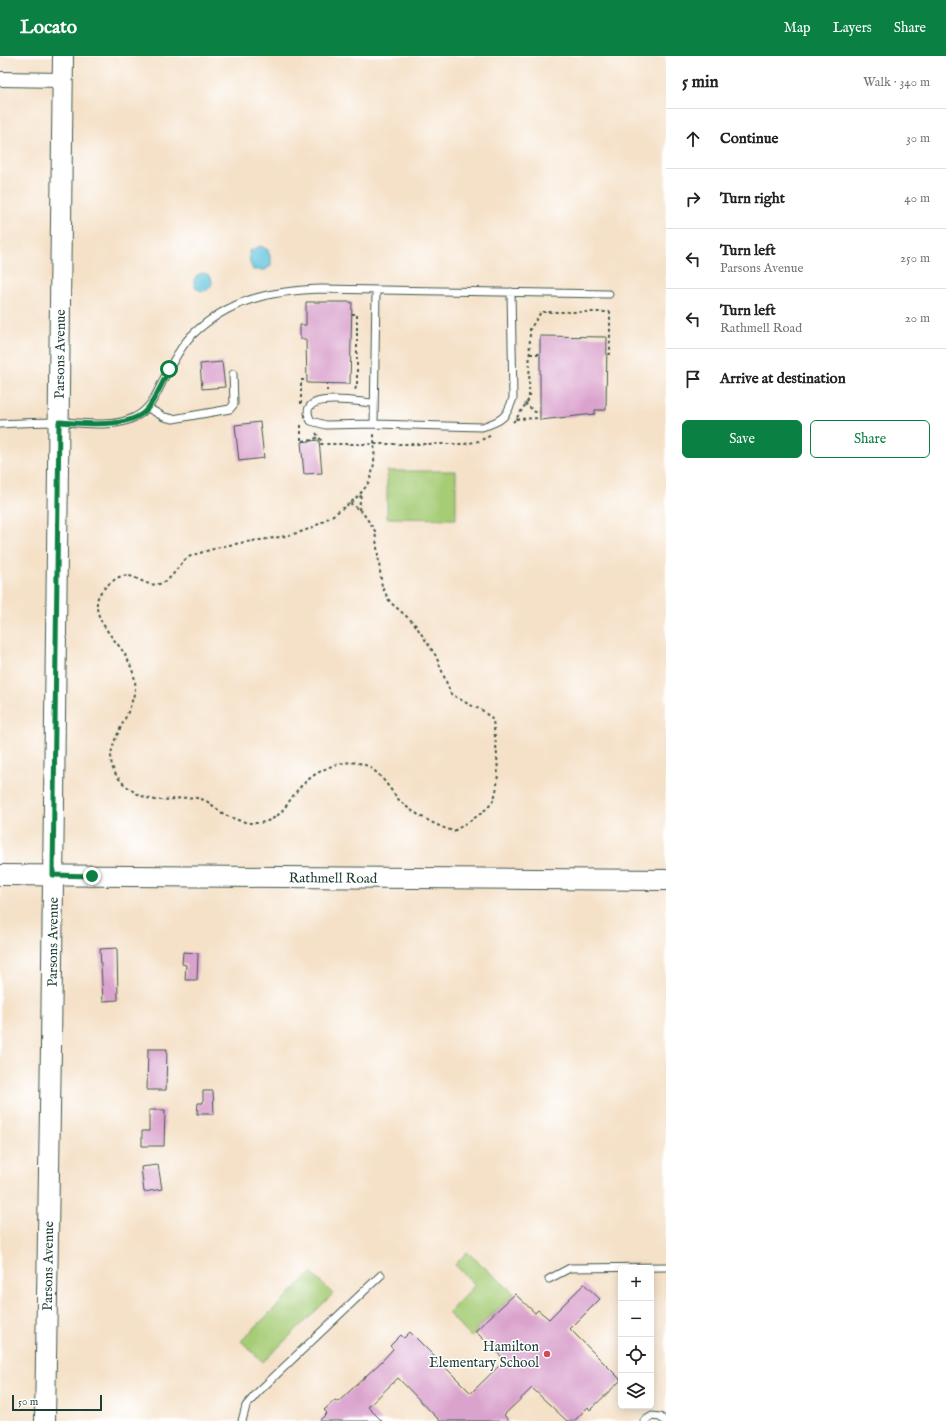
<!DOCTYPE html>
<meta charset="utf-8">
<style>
body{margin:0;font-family:"IM FELL English",serif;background:#f6f6f6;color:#222}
.controls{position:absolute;right:12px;bottom:12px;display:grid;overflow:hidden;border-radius:6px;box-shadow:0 2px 10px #0003}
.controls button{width:36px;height:36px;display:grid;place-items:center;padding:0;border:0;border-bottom:1px solid #e0e0e0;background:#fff;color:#222;font:20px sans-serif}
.scale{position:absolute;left:12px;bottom:10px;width:90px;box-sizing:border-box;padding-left:4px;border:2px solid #1f3d34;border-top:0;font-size:11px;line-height:14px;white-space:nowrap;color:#1f3d34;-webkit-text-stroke:3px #fff;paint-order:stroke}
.stop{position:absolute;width:12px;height:12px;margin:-9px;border:3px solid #0b8043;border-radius:50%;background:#fff}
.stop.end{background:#0b8043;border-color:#fff;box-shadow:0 1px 4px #0008}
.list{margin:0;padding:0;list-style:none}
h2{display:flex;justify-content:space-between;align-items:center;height:52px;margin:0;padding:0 16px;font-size:17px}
h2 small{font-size:13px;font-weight:400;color:#767676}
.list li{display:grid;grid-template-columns:26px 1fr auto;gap:12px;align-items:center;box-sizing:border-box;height:60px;padding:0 16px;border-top:1px solid #e0e0e0}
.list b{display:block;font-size:15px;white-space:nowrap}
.list p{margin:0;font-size:13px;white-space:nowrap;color:#767676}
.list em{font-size:13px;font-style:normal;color:#767676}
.actions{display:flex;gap:8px;padding:12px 16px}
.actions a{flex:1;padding:9px 0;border:1px solid #0b8043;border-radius:6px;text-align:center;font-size:14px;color:#0b8043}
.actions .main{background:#0b8043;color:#fff}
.icon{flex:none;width:22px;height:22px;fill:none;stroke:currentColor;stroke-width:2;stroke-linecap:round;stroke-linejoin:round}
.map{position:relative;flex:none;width:666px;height:1365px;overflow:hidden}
header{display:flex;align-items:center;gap:24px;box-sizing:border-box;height:56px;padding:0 20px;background:#0b8043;color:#fff}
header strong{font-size:19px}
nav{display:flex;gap:22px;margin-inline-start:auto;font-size:14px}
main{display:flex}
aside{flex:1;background:#fff}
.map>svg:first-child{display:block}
.green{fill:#a6cc76;stroke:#628455}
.water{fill:#61c4df;stroke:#40808a}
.building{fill:#daa3cd}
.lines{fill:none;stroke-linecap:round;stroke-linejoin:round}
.lane-casing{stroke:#3f564a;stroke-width:9}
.street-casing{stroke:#3f564a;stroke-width:16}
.secondary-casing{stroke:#3f564a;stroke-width:22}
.path{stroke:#3f564a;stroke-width:2;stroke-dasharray:3 3;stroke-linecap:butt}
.lane{stroke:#fff;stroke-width:7}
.street{stroke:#fff;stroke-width:14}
.secondary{stroke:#fff;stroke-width:20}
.route{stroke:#0b8043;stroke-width:5}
.poi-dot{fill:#d1495b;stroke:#fff;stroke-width:1.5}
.labels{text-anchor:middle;stroke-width:3;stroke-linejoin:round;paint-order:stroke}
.street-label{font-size:14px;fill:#1f3d34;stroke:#fff}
.poi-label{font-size:14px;fill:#1f3d34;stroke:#fff;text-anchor:end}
</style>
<header>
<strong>Locato</strong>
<nav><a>Map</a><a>Layers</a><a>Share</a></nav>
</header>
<main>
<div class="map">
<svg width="666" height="1365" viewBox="0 0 666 1365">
<rect width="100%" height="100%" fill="#fff"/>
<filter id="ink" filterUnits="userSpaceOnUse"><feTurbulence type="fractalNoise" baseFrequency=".025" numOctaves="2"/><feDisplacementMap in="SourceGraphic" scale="8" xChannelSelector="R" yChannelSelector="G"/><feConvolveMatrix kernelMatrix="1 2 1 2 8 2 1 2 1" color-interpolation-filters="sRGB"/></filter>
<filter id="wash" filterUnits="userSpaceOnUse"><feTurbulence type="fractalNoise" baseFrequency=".012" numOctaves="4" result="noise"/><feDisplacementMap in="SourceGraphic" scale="16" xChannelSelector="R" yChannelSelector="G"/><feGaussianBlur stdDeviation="0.9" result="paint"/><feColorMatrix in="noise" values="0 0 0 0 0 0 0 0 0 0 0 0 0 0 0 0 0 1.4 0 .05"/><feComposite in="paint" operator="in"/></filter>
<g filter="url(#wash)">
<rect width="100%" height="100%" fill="#f5e1c8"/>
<path class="green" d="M387 415H456V463L387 462Z
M467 1196 515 1238 475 1274 477 1276 471 1281 448 1257 475 1229 455 1209Z
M311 1217 333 1238 263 1306 241 1285Z"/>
<path class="water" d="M261 190 268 194 271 204V210L265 214H253L250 207 249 195Z
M194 226a9 9 0 1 1 18 0a9 9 0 1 1-18 0Z"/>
<g id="blocks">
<path class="building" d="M306 246H352L350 328 307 327 306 283H300V269H306Z
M540 280 607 281 606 354H595V358L540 364Z
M222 306 225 331 202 333 200 308Z
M260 366 264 402 239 405 235 369Z
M319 384 322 417 304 418 301 386Z
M117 892 118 944 103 945 100 893Z
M183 896 198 897 197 924H185L186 909 182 908Z
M148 993H167L166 1034H147Z
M203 1035H213L214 1058H197L198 1047H203Z
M149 1054H165L164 1090H142V1075H149Z
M158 1109 162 1133 144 1136 141 1111Z
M584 1228 600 1243 570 1273 621 1324 590 1354 588 1351 574 1365H567L532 1332 504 1359 509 1365H440L398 1322 368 1351 382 1365H319L327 1357 324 1354 335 1344 338 1346 381 1306 393 1293 390 1290 401 1279 404 1282 410 1276 471 1337 505 1304 475 1275 515 1238 535 1257 538 1254 549 1263Z"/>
</g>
</g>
<g filter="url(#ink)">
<use href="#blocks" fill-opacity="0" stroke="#3f564a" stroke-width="1"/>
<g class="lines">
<defs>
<path id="lane" d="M374 347C362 347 293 333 311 365L326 369 374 368 482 371C502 365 507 361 513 342L511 236
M148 352 164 361 173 363 230 353 234 348 233 318
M0 368C19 367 38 366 58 366 82 366 113 373 135 361 154 352 159 330 169 313 175 302 183 288 191 280 229 243 270 235 321 233L609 238
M374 368 376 234
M549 1223 570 1212 666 1211
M242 1365 246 1350 258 1336 381 1219
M644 1365 652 1360 660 1361 665 1365"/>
<path id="street" d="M0 23 63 24"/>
<g id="secondary">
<path id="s1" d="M0 819 666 824"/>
<path id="s2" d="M45 1365 51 991 63 0"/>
</g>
</defs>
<use href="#lane" class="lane-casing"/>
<use href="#street" class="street-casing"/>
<use href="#secondary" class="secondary-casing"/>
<path class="path" d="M352 258H357V329L354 336
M530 298H540
M327 327V335
M525 347 535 356H540
M301 348V324H307
M516 363 540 362
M513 366 516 363 529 343 530 273 541 256H610V298H606
M301 369V385L314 384 318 380
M316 377 321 384V388H465L479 385 492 379
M350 447 363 457 375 475 382 531 390 546 414 567 436 600 451 638 468 648 482 654 493 664C495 684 504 733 490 749 480 760 466 767 454 775 439 772 411 756 400 745 388 732 378 710 358 707 336 703 309 719 296 736 288 746 282 759 270 764 255 771 237 765 224 758 217 754 211 747 204 744 188 738 173 745 156 744 143 742 132 736 123 727 96 701 122 676 131 648 134 639 137 630 134 620 132 612 127 601 122 594 112 580 90 559 99 539 102 534 108 528 113 525 132 509 143 535 162 527 175 522 179 504 193 499 207 495 221 490 235 488 259 483 282 483 306 474 319 469 332 460 343 452 355 444 367 433 371 420 376 407 374 391 374 377
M359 454 361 437"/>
<use href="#lane" class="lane"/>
<use href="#street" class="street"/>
<use href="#secondary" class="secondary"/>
</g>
</g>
<g class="lines" filter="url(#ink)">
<path class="route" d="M92 820 53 819 59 366C83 367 131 374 148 352 157 340 163 326 169 313"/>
</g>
<circle class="poi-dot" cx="547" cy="1298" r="4"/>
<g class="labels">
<g class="street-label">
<text dy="5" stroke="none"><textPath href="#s2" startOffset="1067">Parsons Avenue</textPath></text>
<text dy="5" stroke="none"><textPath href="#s1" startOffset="333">Rathmell Road</textPath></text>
<text dy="5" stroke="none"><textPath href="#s2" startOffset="479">Parsons Avenue</textPath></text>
<text dy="5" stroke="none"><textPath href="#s2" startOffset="155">Parsons Avenue</textPath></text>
</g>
<g class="poi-label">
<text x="539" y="1295">Hamilton<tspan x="539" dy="16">Elementary School</tspan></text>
</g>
</g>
</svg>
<div class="controls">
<button>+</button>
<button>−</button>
<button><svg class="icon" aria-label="locate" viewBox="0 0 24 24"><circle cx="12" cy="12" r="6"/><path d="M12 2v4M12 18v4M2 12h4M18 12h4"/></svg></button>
<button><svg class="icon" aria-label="layers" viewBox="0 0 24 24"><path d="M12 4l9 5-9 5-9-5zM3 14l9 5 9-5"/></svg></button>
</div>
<div class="scale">50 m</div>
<div class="stop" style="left:169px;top:313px"></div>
<div class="stop end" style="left:92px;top:820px"></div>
</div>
<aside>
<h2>5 min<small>Walk · 340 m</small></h2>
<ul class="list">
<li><svg class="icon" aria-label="ahead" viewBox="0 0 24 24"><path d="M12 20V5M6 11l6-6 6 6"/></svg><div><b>Continue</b></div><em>30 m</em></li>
<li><svg class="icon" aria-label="right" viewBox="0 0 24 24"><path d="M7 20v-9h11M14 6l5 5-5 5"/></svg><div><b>Turn right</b></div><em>40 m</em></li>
<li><svg class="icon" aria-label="left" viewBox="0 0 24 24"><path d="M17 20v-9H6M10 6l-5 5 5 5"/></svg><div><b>Turn left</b><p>Parsons Avenue</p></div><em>250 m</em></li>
<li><svg class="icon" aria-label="left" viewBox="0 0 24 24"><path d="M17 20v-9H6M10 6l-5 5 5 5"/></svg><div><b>Turn left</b><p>Rathmell Road</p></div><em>20 m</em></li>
<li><svg class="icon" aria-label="arrive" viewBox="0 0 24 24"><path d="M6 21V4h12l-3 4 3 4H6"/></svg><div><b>Arrive at destination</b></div></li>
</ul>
<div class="actions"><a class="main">Save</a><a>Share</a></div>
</aside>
</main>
